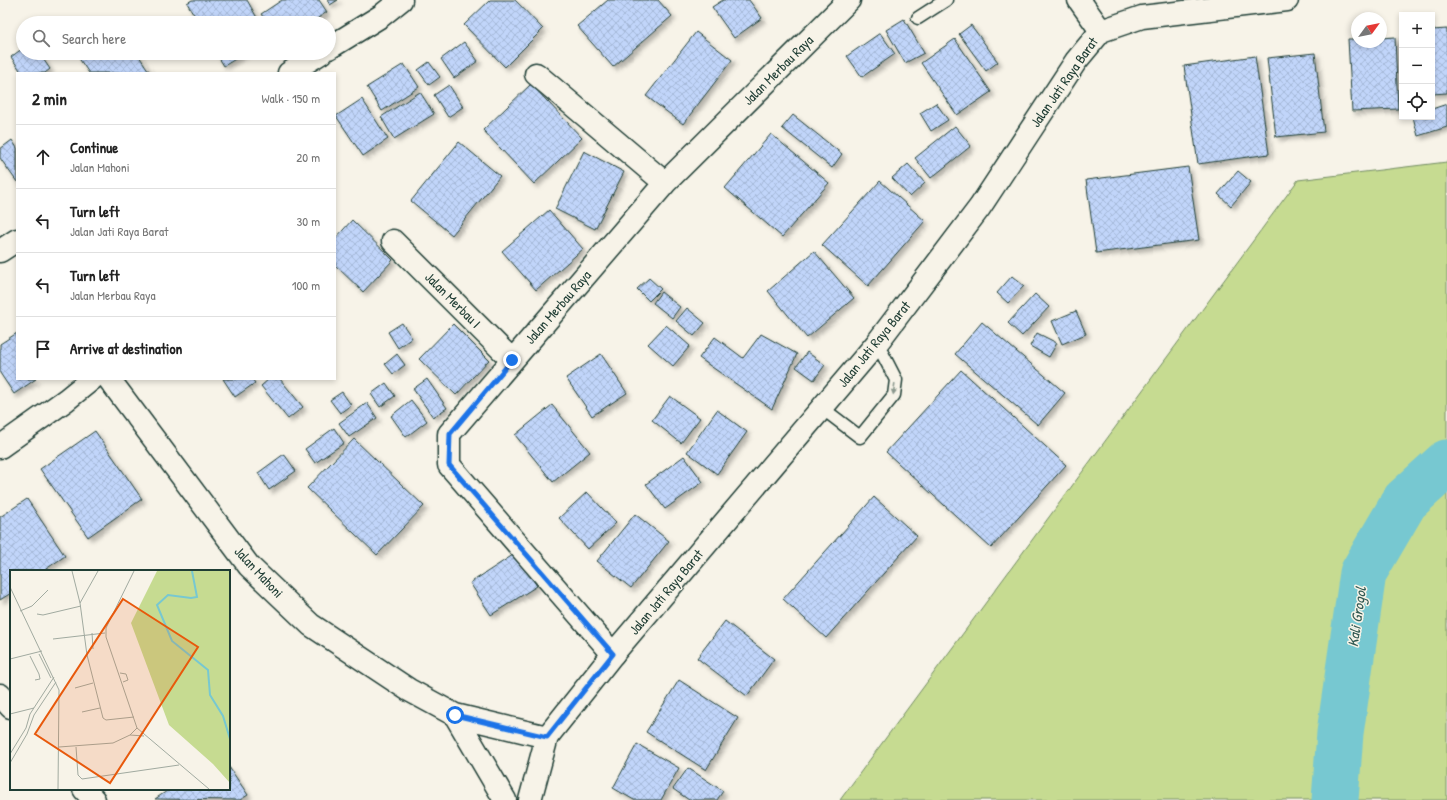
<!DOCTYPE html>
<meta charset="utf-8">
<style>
body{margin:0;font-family:"Patrick Hand",sans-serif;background:#f2f2f2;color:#222}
.controls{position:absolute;right:12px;top:12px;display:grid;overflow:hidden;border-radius:0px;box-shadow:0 2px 6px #0003}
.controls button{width:36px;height:36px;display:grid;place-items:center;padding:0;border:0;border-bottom:1px solid #e0e0e0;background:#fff;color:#222;font:20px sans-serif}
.compass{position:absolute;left:1351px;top:12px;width:36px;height:36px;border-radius:50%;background:#fff;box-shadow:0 2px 6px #0003;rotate:57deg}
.stop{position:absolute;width:12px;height:12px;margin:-9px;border:3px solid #1a73e8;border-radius:50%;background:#fff}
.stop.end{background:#1a73e8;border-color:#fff;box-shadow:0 1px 4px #0008}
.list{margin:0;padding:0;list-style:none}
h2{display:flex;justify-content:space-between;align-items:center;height:52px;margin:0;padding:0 16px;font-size:17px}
h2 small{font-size:13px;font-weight:400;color:#767676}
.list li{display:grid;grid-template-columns:26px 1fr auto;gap:12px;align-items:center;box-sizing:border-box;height:64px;padding:0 16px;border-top:1px solid #e0e0e0}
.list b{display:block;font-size:15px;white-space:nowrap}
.list p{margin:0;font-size:13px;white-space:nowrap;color:#767676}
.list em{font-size:13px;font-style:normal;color:#767676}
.icon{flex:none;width:22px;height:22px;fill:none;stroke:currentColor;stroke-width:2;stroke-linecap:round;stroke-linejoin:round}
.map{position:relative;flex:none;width:1447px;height:800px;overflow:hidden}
.search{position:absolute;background:#fff;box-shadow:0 2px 6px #0003;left:16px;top:16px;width:320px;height:44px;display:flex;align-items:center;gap:10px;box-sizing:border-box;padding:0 14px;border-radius:22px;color:#767676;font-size:15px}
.panel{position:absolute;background:#fff;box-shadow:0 2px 6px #0003;left:16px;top:72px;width:320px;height:308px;border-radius:0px}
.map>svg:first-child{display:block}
.green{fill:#c6db91;stroke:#728c62}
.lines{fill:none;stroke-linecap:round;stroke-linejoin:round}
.river{stroke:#77c8d1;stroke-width:47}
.building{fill:url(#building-cross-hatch);stroke:#1f3d34;filter:url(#shadow)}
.lane-casing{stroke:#1f3d34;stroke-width:15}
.street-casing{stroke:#1f3d34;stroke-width:25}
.secondary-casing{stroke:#1f3d34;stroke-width:25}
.lane{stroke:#f7f3e8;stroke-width:12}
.street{stroke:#f7f3e8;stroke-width:22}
.secondary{stroke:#f7f3e8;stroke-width:22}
.oneway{fill:#8b988e}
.route{stroke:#1a73e8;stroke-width:5}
.labels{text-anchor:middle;stroke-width:3;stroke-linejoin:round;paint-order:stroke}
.street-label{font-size:14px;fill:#1f3d34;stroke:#f7f3e8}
.water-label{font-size:15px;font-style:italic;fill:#315953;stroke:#f7f3e8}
.inset-river{fill:none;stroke:#77c8d1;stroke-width:2}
.inset-road{fill:none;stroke:#a1aaa0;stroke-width:1}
.view{fill:#e8590c;fill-opacity:0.15;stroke:#e8590c;stroke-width:2}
.inset-edge{fill:none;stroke:#1f3d34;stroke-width:2}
</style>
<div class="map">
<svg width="1447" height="800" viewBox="0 0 1447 800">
<defs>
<pattern id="building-cross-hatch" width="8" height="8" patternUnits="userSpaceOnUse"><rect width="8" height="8" fill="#c1d5fa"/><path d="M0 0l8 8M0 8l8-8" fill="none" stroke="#a5b8d7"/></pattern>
<filter id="shadow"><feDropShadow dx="3.5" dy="3.5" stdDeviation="2" flood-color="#0004"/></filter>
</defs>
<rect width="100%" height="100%" fill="#f7f3e8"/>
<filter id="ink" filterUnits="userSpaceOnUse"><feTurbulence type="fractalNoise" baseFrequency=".025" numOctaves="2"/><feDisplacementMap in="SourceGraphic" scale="8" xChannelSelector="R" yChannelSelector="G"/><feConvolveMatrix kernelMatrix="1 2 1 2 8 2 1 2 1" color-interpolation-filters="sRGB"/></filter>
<g filter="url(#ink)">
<path class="green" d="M1447 162V800H840L1298 180Z"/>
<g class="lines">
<path class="river" d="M1335 800 1340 733 1363 573 1405 501 1447 463"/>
</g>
<path class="building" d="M192 0H247L260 23H199L187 3Z
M282 0H319L327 12 310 23H267L261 14Z
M327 0H338L330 5Z
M490 0H515L543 29 505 67 464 25Z
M608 0H658L672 16 613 67 577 26Z
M723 0H749L762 18 734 38 712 7Z
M904 19 924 53 905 63 886 30Z
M971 25 998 62 986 71 959 34Z
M1447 29V93L1432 94V30Z
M696 32 732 60 683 124 646 96Z
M880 33 895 54 862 77 847 56Z
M1395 37 1398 109 1352 111 1348 39H1357V42H1381V38Z
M955 39 991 92 957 115 921 63Z
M464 42 478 61 454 78 441 59Z
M23 48V53H39L50 69 45 73H22L11 57Z
M85 53H137L150 73H89L78 57Z
M216 53H245L224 66Z
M1315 53 1324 132 1276 137 1267 58Z
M1255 56 1269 154 1198 164 1184 66Z
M429 62 440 77 429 85 418 70Z
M404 64 419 87 382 111 367 87Z
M531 84 582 138 534 184 483 130Z
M449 85 463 107 448 117 434 95Z
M420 92 434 114 394 139 381 117Z
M362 99 388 139 363 156 336 116Z
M936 103 948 120 931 131 920 113Z
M1447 104V127L1418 136 1413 117H1432V109Z
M793 115 842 154 832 168 782 128Z
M955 126 971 146 931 178 915 158Z
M771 134 829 183 782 237 725 188Z
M12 140 17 148V182L0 158V149Z
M459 142 500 176 452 235 411 201Z
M584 151 624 172 595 229 555 209Z
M908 164 925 183 910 197 892 178Z
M1188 167 1199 240 1096 253 1086 180Z
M1238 171 1251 182 1231 206 1218 194Z
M880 181 925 221 868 286 822 245Z
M549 210 583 249 536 290 502 251Z
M352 220 393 260 363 292 335 265V239Z
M814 251 854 298 807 338 768 291Z
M1012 276 1024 286 1008 303 997 293Z
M649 278 661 289 649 301 637 289Z
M661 292 680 307 672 318 653 303Z
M1035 294 1049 307 1022 336 1008 323Z
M687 308 705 323 694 336 676 321Z
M1076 311 1086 334 1062 344 1052 321Z
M982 322 1065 393 1038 425 955 354Z
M402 323 412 338 398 348 388 332Z
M453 324 489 360 456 395 419 359Z
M666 325 690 346 673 366 648 344Z
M17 333V379H36L14 394 0 373V344Z
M1037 333 1057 343 1049 357 1030 346Z
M761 334 797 354 772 409 699 358 715 337 743 358Z
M807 352 825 365 814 380 796 367Z
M397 354 405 365 393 374 385 364Z
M601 354 627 393 592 416 566 378Z
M961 370 1066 465 991 548 886 452Z
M223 379H252L255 383 235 397Z
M269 379H280L303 407 288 419 261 386Z
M427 379 447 408 433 417 413 389Z
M386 383 395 396 380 407 371 394Z
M342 392 351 405 340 413 330 400Z
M670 396 700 418 681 443 652 420Z
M411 400 427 421 406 437 391 416Z
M367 403 377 418 349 437 339 423Z
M552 405 590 452 553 482 515 435Z
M717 410 747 432 717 474 687 452Z
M334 428 344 443 315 463 305 449Z
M95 431 142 499 88 537 40 469Z
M354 439 424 506 377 555 307 488Z
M284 454 296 471 269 490 258 473Z
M684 456 703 482 665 509 646 484Z
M587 492 616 523 588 549 559 518Z
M874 497 917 536 826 638 783 599Z
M27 499 65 556 43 571H11V593L0 600V517Z
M635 514 669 541 631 588 597 561Z
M516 553 537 586 491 615 470 583Z
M725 621 774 659 747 696 697 658Z
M679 680 738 718 706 770 646 732Z
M637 744 679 768 661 800H634L613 788Z
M229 767 248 795 240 800 155 799 170 789H229Z
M688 768 723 791 717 800H689L673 789Z"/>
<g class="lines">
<defs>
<path id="lane" d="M918 18 946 0
M822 408 860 437 894 395 896 380 877 343"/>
<path id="street" d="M536 74 665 183
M393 241 512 360
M0 447 66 400 92 379
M613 654 449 465V434L665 183 849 0
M0 695 11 707
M84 789 94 800"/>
<path id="secondary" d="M1079 0 1101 31
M329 48 381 16 401 0
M289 73 321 53
M0 251 17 240
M109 379 249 566 311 625 409 690 455 715 547 737
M455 715 505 800
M530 800 547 737 613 654 877 343 980 207 1076 61 1101 31 1142 17 1287 0"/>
</defs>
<use href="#lane" class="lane-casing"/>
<use href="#street" class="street-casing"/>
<use href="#secondary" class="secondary-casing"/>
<use href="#lane" class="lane"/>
<use href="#street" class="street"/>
<use href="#secondary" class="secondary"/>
</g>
<defs><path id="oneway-solid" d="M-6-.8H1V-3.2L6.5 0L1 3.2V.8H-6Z"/></defs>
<use class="oneway" href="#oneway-solid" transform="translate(894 389) rotate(98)"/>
</g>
<g class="lines" filter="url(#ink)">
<path class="route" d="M455 715 547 737 613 654 449 465 450 434 512 360"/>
</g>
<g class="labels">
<g class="street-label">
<text transform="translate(778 70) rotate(-45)" y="5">Jalan Merbau Raya</text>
<text transform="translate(1064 82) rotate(-55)" y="5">Jalan Jati Raya Barat</text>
<text transform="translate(453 300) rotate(45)" y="5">Jalan Merbau I</text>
<text transform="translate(558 307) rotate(-49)" y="5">Jalan Merbau Raya</text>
<text transform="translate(874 344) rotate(-51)" y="5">Jalan Jati Raya Barat</text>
<text transform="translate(259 572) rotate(47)" y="5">Jalan Mahoni</text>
<text transform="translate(666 592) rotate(-50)" y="5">Jalan Jati Raya Barat</text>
</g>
<g class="water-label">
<text transform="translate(1357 617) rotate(-82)" y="5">Kali Grogol</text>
</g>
</g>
<g transform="translate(10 570)">
<rect width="220" height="220" fill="#f7f3e8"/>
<path d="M147 1H220V213L203 194 159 155 121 53Z" fill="#c6db91"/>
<path class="inset-river" d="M182 1 187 27 181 28 158 25 147 35 162 71 198 100 200 125 213 146 220 169"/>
<path class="inset-road" d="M62 1 70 33 77 85 93 148 96 150 124 147M124 1 96 58V67L127 158 199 219M0 17 49 120 48 219M70 33 88 1M10 41 22 36 38 20M27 44 33 45 71 36M82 63 83 79M43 69 95 63M29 84 41 108M20 86 29 104 30 109 25 110M0 89 32 81M110 103 116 104 118 110 113 112M65 118 83 113M72 142 90 138M0 144 24 138M120 165 134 166M49 177 103 173 120 165 127 158M66 177 68 205 72 209 169 195M0 184 16 158 20 144 44 107M0 193 17 164 24 145 46 112"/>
<path class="view" d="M113 29 188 77 100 213 25 164Z"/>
<rect width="220" height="220" class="inset-edge"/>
</g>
</svg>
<div class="controls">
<button>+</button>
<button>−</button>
<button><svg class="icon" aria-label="locate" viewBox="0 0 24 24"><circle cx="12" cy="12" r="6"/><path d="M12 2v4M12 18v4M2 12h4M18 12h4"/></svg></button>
</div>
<svg class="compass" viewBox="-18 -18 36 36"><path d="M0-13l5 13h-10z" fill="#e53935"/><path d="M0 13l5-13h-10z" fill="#767676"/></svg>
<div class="stop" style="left:455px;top:715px"></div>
<div class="stop end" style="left:512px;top:360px"></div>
<div class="search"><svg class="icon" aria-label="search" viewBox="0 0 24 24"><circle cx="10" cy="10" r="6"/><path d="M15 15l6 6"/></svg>Search here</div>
<section class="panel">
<h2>2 min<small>Walk · 150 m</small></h2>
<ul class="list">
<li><svg class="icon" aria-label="ahead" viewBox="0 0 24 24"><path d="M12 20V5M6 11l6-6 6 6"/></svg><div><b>Continue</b><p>Jalan Mahoni</p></div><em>20 m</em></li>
<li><svg class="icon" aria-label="left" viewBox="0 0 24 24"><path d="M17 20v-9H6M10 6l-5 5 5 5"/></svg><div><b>Turn left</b><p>Jalan Jati Raya Barat</p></div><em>30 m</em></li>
<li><svg class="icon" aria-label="left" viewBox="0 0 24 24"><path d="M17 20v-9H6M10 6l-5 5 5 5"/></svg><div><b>Turn left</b><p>Jalan Merbau Raya</p></div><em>100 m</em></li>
<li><svg class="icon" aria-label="arrive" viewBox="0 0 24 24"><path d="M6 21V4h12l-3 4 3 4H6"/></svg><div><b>Arrive at destination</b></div></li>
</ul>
</section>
</div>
